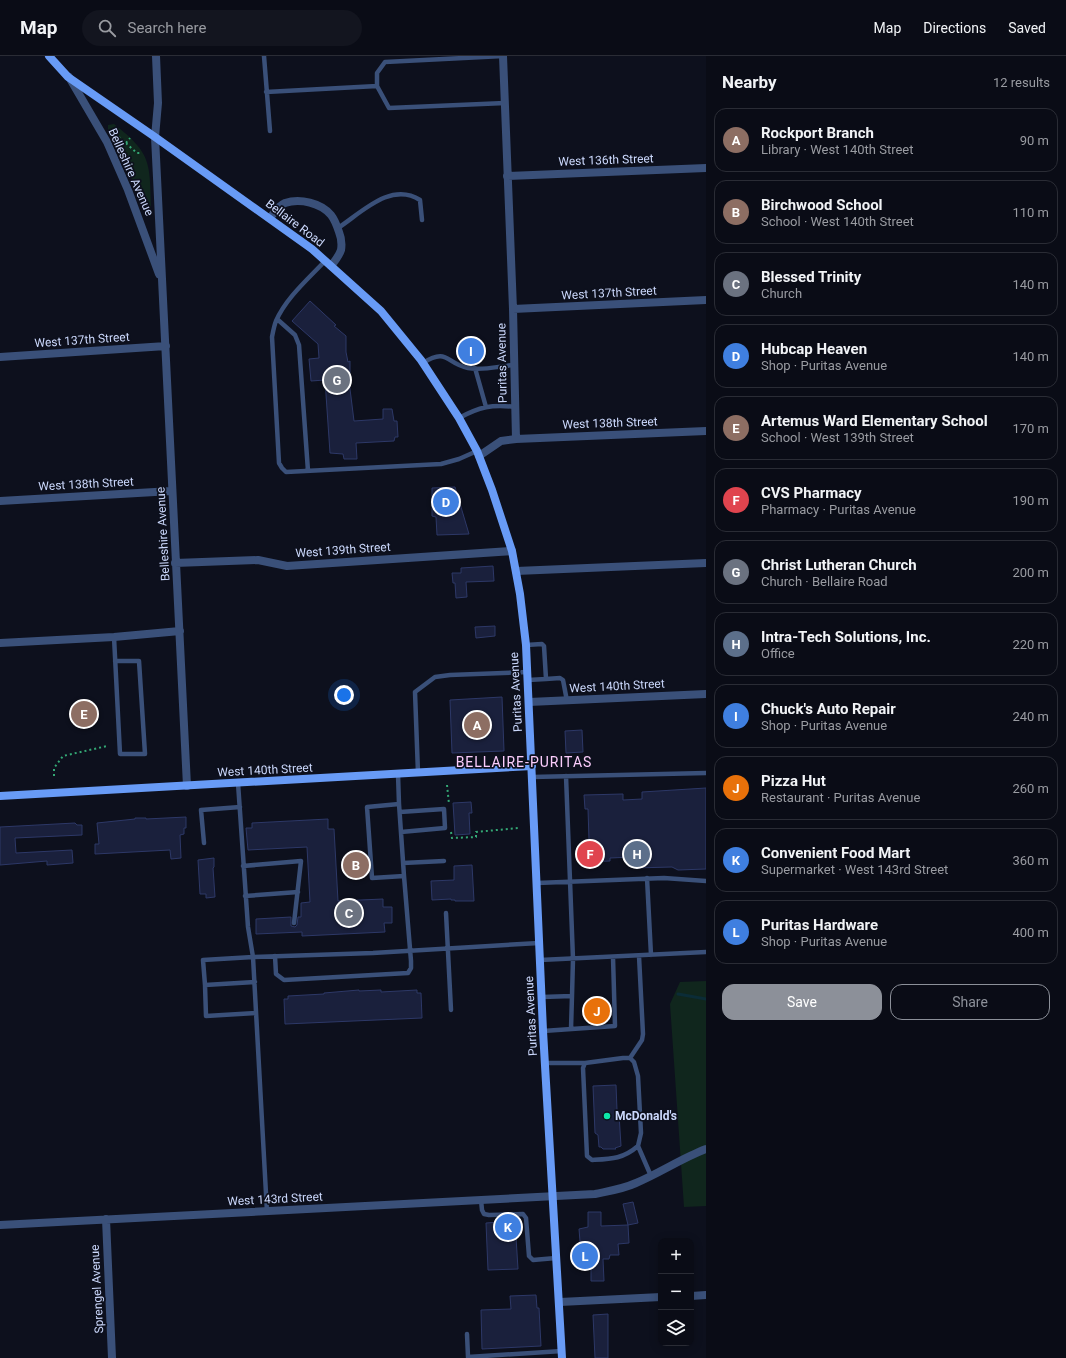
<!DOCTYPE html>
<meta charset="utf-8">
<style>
body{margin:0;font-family:Roboto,sans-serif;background:#13151f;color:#f1f3f6}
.controls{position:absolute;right:12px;bottom:12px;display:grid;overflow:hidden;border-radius:8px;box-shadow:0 2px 10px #0003}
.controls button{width:36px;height:36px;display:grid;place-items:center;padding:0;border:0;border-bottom:1px solid #2a2c35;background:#0a0c16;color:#f1f3f6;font:20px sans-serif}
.you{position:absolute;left:344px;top:639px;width:14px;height:14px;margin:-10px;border:3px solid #fff;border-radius:50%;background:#1a73e8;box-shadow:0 0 0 6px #1a73e833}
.badge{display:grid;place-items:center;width:26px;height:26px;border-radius:50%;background:#8c9099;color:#fff;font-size:13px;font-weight:700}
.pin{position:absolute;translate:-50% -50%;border:2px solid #fff;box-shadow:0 1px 4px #0006}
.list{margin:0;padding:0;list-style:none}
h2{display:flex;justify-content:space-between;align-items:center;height:52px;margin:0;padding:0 16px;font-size:17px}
h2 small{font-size:13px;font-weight:400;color:#999ba1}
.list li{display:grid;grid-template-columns:26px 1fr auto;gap:12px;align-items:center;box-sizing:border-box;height:64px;margin:0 8px 8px;padding:0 8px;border:1px solid #2a2c35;border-radius:12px}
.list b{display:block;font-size:15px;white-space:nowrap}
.list p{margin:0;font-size:13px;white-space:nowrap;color:#999ba1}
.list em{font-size:13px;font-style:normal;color:#999ba1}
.actions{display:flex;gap:8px;padding:12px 16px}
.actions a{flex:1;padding:9px 0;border:1px solid #8c9099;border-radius:12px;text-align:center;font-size:14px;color:#8c9099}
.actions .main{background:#8c9099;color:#fff}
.icon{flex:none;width:22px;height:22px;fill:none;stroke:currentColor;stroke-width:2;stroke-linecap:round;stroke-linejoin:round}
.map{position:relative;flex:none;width:706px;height:1302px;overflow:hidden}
header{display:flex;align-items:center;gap:24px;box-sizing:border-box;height:56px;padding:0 20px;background:#0a0c16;border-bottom:1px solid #2a2c35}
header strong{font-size:19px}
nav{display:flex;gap:22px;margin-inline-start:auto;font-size:14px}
.search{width:280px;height:36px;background:#13151f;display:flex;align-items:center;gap:10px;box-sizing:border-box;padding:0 14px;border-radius:22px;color:#999ba1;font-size:15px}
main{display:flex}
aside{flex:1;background:#0a0c16}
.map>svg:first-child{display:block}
.green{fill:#10261d}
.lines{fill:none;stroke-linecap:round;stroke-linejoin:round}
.stream{stroke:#0b2c37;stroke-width:3}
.building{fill:#1a203c;stroke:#2d3867}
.path{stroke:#34a875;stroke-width:2;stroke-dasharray:2 3;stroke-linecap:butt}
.lane{stroke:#3a5079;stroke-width:4.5}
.street{stroke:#3a5079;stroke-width:8}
.secondary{stroke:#689bf6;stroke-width:8}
.poi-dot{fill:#0de6a9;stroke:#0d101d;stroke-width:1.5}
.labels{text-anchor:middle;stroke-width:3.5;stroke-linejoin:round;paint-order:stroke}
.street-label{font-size:12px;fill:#cbd8fc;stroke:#0d101d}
.poi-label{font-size:12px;font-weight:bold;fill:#cbd8fc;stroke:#0d101d;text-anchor:start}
.quarter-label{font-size:14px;letter-spacing:1px;fill:#fbcdfc;stroke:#0d101d}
</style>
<header>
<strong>Map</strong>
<div class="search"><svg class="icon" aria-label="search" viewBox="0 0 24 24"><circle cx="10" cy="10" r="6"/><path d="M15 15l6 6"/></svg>Search here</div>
<nav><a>Map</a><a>Directions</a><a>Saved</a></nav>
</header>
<main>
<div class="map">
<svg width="706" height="1302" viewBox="0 0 706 1302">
<rect width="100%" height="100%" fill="#0d101d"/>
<path class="green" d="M114 68C151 97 150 106 151 151H143L127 111 108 74V69Z
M706 925V1150L684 1151 670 948 680 926Z"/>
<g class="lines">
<path class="stream" d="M678 938 706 943"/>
</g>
<path class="building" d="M310 245 336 269 334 270 346 280V296L348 306 350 305V317H348L354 365 383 363V353H392L394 365H397L398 381H395L394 385 356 387 357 403H344L343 398 330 397 325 324 311 325 309 303 319 302 318 288 292 265Z
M455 431 469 478 437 479 436 461 432 460V432Z
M493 510 494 525 466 526 467 541 456 542 455 527H453L452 517H461V512Z
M495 570V580L476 582 475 571Z
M502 641 504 695 452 697 450 644Z
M582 674 583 696 566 697 565 675Z
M706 732V813L678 814 672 811 634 812 633 801 610 802V805L586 806 585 784H589L588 753H585L584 739 623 738V744L642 743V736Z
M471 746 472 757H469L470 778 455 779 453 747Z
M186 761V772H184V778L180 779 181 802 171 803 170 794 95 798V788H99L97 767 135 763V762H146V763Z
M328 763V773H334L338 845 383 843V851H392V867H384L385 876 302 880V876L256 878V863L291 861V870L295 871 297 869 298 861H301V847L310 846 307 791 248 794 246 772H252V767Z
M75 767 77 769H82V779L15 782 16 797 72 794 73 807 47 809V805L0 809V771Z
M214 802V811L213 812 215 841 206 842V838H200L198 804Z
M472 809 474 845H455V844H451V843L432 844 431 825 454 824V810Z
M359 934V935L381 934V936L417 934V937H421L422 962 285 968 284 943H288V940L324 938V937Z
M604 945V946H607L608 960H605L604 964H588L586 956 587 946Z
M616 1029 617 1054 619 1058 621 1090 615 1092 616 1093H603L601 1091H599L598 1079 595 1077 593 1030Z
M633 1146 638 1167 628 1169 629 1187 618 1188 619 1199H610L609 1203H603L604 1225H591V1209L582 1210 579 1173 588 1171V1156H601V1170L628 1169 623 1148Z
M515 1165 518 1213 488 1214 486 1167Z
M536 1239 537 1252H539L541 1290 482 1293 481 1254 511 1253 510 1240Z
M608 1258V1302H595L593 1259Z"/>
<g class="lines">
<path class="path" d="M111 74 137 97H142
M126 87 130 82
M54 720V712L63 700 107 690
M447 729 449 748
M451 776 452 782 476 781V776L518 772"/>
<path class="lane" d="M264 0 270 75
M377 30 389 52 505 47
M266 36 377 30V17L385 6 503 0
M338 172C361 157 391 125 420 144L422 164
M325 205C308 223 286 242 276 265 274 270 273 276 272 281L279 407 282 412 286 416 441 408 459 403 477 395
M277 263 295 279 299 289 308 415
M423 307C448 291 446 308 468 312 483 315 499 310 514 309
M475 312 486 351
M459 362C479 351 492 348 515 351
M114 581 120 698H145L139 605H115
M526 589 542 588 544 590 546 623 528 624
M546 623 560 622 563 624 567 645
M418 717 415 636 435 621 450 619 528 616
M398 718 399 748
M532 721 706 717
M400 756 444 753 445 772 401 776
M204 787 201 754 240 751
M403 807 444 805
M243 810 301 805 294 867
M647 822 651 899
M537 827 664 822 706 825
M245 840 298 836
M446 857 451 954
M275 900 276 918 284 924 408 917 411 912V905L404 820 372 822 367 751 399 748 404 820
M540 904 706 896
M255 926 205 929 206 960 256 957
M205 929 203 904 253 901 248 871 238 727
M542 941 572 940 573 903 566 720
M571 973 572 940
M543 975 615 970 613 901
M630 1002 642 984 643 978 639 900
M545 1007H585
M638 1090C623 1103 611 1103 592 1104L587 1100 583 1012 585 1007 623 1002H630L634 1006 638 1020 641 1077 638 1090 651 1120
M481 1144 482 1154 484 1158 489 1159 523 1158 526 1162 529 1200 533 1204 556 1202
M267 1156 253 901 373 897 539 887
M467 1278 468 1301 562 1295"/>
<path class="street" d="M156 0 158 47 155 81 187 730
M69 21 107 86 128 134 159 218
M507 120 706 112
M270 162C274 157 278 150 285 147 300 142 321 147 331 159 335 164 337 170 339 176 341 181 342 188 341 194 339 200 335 205 331 210
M513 253 706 244
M0 301 166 290
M516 383 706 375
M479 400 501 385 516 383 513 253 503 0
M0 445 172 435
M175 507 258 504 287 510 512 495
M516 515 706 507
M0 587 114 581 180 575
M529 646 706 638
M106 1163 112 1302
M0 1169 595 1138C609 1135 623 1133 636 1127 660 1117 682 1102 706 1093
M691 1240 706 1239
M560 1246 661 1241"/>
<path class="secondary" d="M49 0 68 21 155 81 312 193 381 255 421 304 459 362 477 395 492 434 512 495 520 538 526 589 543 975 562 1302
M0 740 532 710"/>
</g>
<circle class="poi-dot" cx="607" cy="1060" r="4"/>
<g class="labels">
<g class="street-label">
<text transform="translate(606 104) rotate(-2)" y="4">West 136th Street</text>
<text transform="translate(131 116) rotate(66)" y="4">Belleshire Avenue</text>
<text transform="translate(295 167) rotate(37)" y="4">Bellaire Road</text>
<text transform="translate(609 237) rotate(-3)" y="4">West 137th Street</text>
<text transform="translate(82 284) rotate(-4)" y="4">West 137th Street</text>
<text transform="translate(502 307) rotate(-91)" y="4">Puritas Avenue</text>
<text transform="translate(610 367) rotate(-2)" y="4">West 138th Street</text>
<text transform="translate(86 428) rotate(-3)" y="4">West 138th Street</text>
<text transform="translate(163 478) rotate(-93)" y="4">Belleshire Avenue</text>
<text transform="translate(343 494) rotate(-4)" y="4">West 139th Street</text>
<text transform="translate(617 630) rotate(-3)" y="4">West 140th Street</text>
<text transform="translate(516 636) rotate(-93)" y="4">Puritas Avenue</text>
<text transform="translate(265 714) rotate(-3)" y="4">West 140th Street</text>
<text transform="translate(531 960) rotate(-93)" y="4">Puritas Avenue</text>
<text transform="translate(275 1143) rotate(-3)" y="4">West 143rd Street</text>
<text transform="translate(97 1233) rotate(-93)" y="4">Sprengel Avenue</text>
</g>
<g class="poi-label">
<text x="615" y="1064">McDonald's</text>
</g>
<g class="quarter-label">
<text x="524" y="711">BELLAIRE-PURITAS</text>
</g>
</g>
</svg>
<div class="controls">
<button>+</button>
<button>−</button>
<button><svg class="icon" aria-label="layers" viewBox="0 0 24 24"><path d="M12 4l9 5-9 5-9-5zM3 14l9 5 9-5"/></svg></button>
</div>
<div class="you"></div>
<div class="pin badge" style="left:477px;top:669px;background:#8d6e63">A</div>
<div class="pin badge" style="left:356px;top:809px;background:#8d6e63">B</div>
<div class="pin badge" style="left:349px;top:857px;background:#6b7280">C</div>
<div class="pin badge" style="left:446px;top:446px;background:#3f7fe0">D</div>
<div class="pin badge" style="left:84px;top:658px;background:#8d6e63">E</div>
<div class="pin badge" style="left:590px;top:798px;background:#e0444e">F</div>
<div class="pin badge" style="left:337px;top:324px;background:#6b7280">G</div>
<div class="pin badge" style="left:637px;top:798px;background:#5c6f8a">H</div>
<div class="pin badge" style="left:471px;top:295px;background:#3f7fe0">I</div>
<div class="pin badge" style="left:597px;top:955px;background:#e8710a">J</div>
<div class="pin badge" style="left:508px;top:1171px;background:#3f7fe0">K</div>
<div class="pin badge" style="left:585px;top:1200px;background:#3f7fe0">L</div>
</div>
<aside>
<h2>Nearby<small>12 results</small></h2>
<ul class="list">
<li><span class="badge" style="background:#8d6e63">A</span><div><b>Rockport Branch</b><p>Library · West 140th Street</p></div><em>90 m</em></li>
<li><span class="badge" style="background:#8d6e63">B</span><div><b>Birchwood School</b><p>School · West 140th Street</p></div><em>110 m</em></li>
<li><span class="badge" style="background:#6b7280">C</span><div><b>Blessed Trinity</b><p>Church</p></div><em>140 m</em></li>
<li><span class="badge" style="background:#3f7fe0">D</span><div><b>Hubcap Heaven</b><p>Shop · Puritas Avenue</p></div><em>140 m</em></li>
<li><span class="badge" style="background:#8d6e63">E</span><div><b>Artemus Ward Elementary School</b><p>School · West 139th Street</p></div><em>170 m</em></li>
<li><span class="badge" style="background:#e0444e">F</span><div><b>CVS Pharmacy</b><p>Pharmacy · Puritas Avenue</p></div><em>190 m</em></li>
<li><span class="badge" style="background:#6b7280">G</span><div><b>Christ Lutheran Church</b><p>Church · Bellaire Road</p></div><em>200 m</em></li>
<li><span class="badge" style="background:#5c6f8a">H</span><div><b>Intra-Tech Solutions, Inc.</b><p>Office</p></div><em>220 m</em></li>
<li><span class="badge" style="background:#3f7fe0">I</span><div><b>Chuck's Auto Repair</b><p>Shop · Puritas Avenue</p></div><em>240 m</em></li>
<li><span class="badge" style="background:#e8710a">J</span><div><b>Pizza Hut</b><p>Restaurant · Puritas Avenue</p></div><em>260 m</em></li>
<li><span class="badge" style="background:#3f7fe0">K</span><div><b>Convenient Food Mart</b><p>Supermarket · West 143rd Street</p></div><em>360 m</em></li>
<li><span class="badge" style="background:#3f7fe0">L</span><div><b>Puritas Hardware</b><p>Shop · Puritas Avenue</p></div><em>400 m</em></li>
</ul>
<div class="actions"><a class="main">Save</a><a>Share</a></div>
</aside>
</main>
